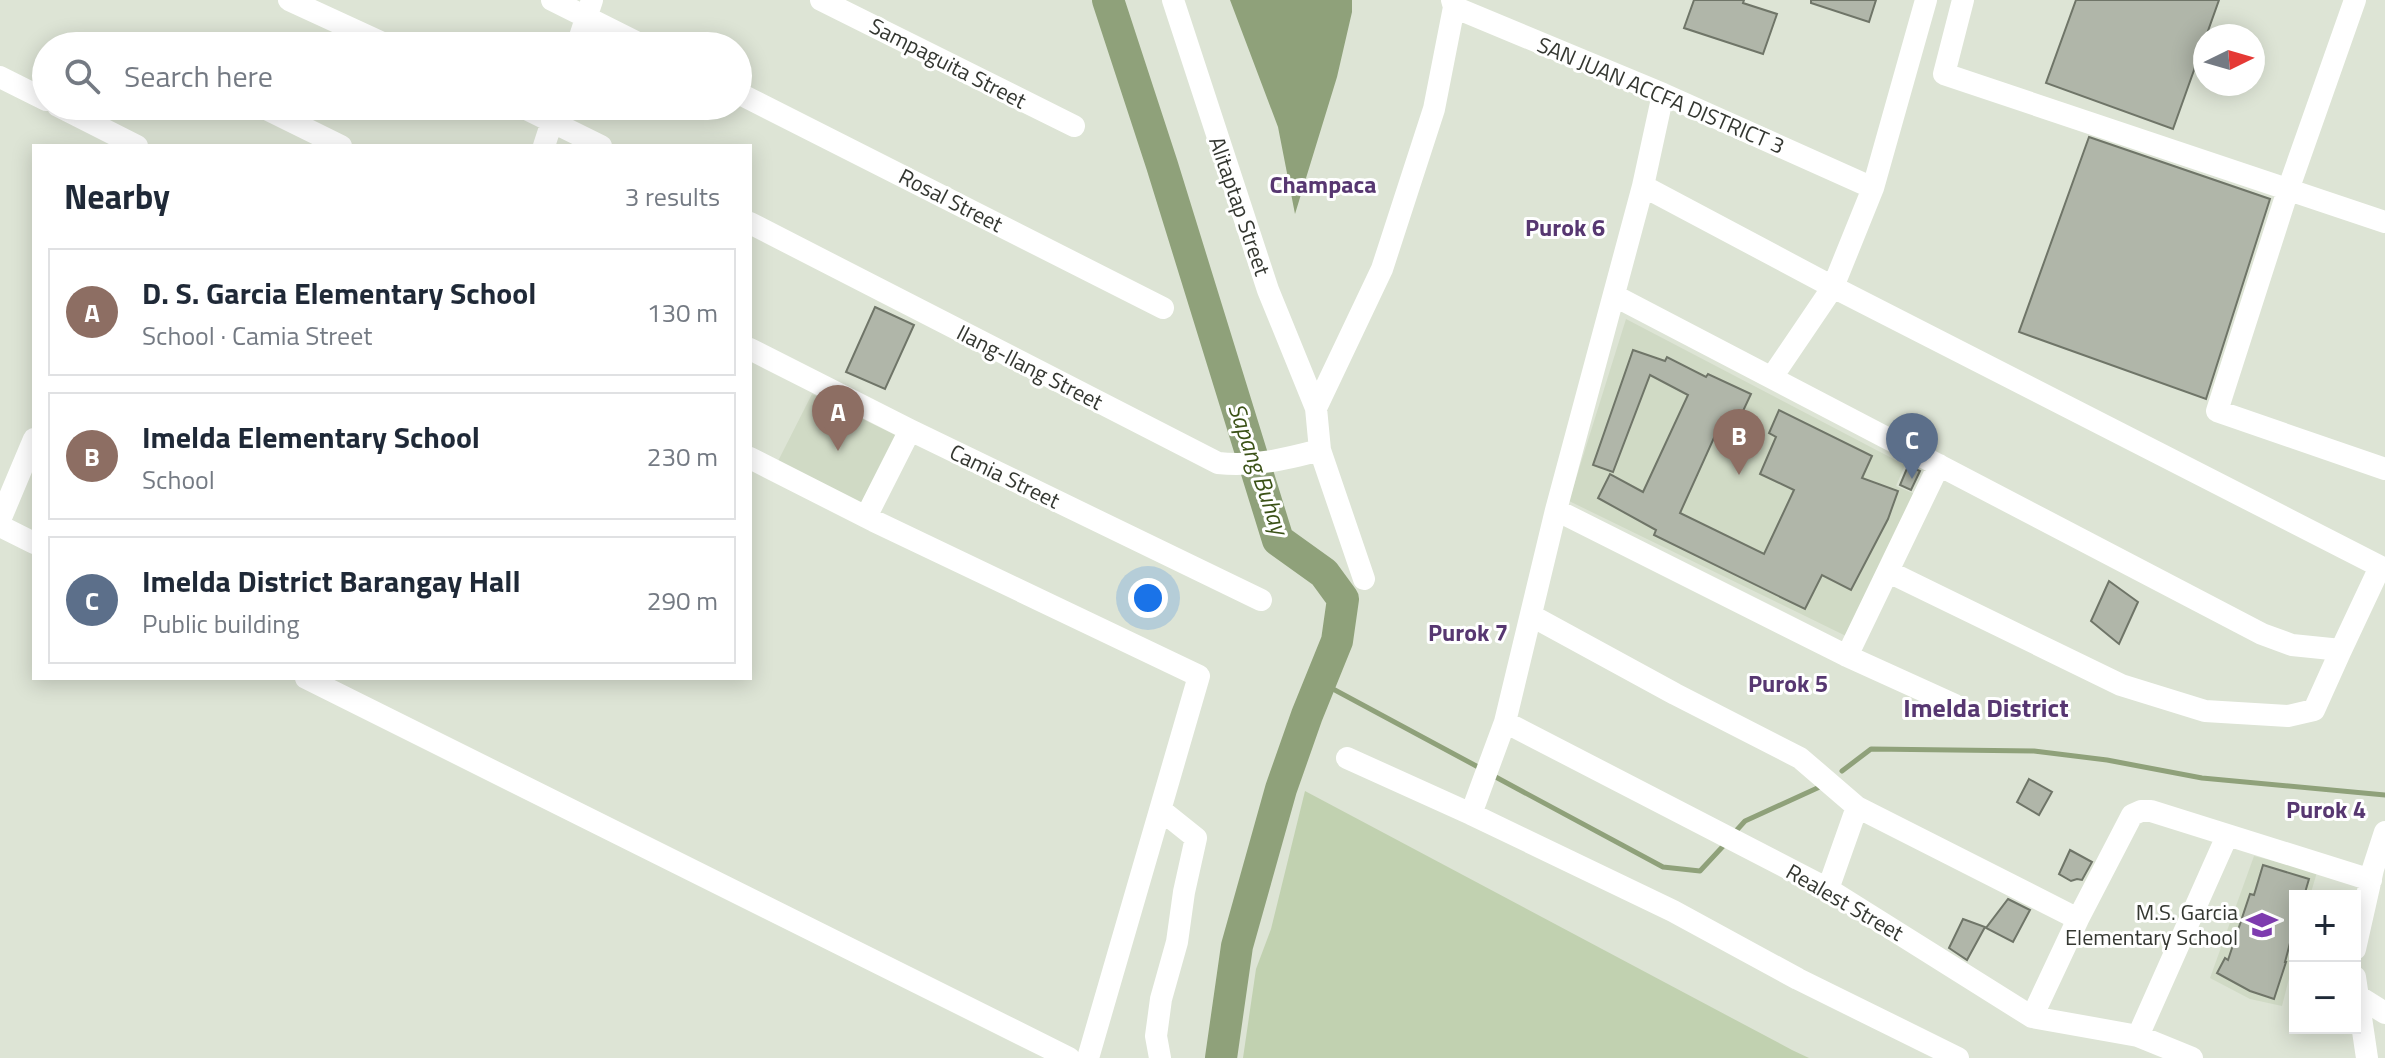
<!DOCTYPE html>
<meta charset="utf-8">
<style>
body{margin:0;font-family:"Titillium Web",sans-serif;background:#f6f6f7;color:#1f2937}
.controls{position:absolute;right:24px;bottom:24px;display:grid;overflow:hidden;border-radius:0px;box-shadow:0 4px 20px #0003}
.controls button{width:72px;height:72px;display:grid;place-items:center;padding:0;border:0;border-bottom:2px solid #e0e1e3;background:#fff;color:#1f2937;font:40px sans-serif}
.compass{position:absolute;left:2193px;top:24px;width:72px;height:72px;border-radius:50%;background:#fff;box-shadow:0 4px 20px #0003;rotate:85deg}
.you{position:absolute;left:1148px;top:598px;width:28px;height:28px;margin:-20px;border:6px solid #fff;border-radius:50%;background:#1a73e8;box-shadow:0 0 0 12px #1a73e833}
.badge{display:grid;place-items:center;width:52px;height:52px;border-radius:50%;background:#7e3baf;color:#fff;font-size:26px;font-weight:700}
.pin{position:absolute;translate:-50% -66px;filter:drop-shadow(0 2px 4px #0008)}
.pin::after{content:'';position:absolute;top:42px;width:28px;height:24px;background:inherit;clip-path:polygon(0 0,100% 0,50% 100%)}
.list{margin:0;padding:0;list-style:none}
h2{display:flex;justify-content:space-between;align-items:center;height:104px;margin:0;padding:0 32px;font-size:34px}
h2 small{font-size:26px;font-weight:400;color:#747a83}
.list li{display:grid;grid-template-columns:52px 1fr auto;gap:24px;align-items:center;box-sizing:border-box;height:128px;margin:0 16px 16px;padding:0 16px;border:2px solid #e0e1e3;border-radius:0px}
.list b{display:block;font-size:30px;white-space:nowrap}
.list p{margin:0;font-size:26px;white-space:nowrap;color:#747a83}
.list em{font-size:26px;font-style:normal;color:#747a83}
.icon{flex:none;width:44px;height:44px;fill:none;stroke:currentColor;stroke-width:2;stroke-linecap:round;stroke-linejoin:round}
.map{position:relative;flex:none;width:2385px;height:1058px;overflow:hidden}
.search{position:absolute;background:#fff;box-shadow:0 4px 20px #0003;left:32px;top:32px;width:720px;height:88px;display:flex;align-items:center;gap:20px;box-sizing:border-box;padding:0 28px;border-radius:44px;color:#747a83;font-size:30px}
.panel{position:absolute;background:#fff;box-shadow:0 4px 20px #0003;left:32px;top:144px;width:720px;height:536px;border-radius:0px}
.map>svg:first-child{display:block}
.built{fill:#d0dac5}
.green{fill:#c1d1b0}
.water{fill:#8fa17a}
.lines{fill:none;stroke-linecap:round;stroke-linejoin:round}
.stream{stroke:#8fa17a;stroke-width:5}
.river{stroke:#8fa17a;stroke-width:32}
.building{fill:#b0b6a9;stroke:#6f7568;stroke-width:2}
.minor{stroke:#fff;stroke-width:22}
.labels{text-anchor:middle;stroke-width:6;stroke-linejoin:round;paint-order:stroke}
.street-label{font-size:22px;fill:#343731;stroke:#fff}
.poi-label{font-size:22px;fill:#343731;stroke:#fff;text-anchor:end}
.neighbourhood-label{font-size:24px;font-weight:bold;fill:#573771;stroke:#fff}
.water-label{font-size:24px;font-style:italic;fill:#3b5217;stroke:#fff}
.quarter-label{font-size:26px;font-weight:bold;fill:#573771;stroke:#fff}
</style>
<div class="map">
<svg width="2385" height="1058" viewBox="0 0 2385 1058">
<rect width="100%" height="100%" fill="#dde4d5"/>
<path class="built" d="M1626 319 1905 465 1896 486 1915 494 1846 636 1569 501Z
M812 394 899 437 864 509 776 465Z
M2254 856 2317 872 2310 896H2295V955L2282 1006 2250 999 2210 978Z"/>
<path class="green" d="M1305 791 1792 1050 1809 1058H1243L1256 969 1271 929Z"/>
<path class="water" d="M1230 0H1352V12L1337 77 1295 214 1278 127Z"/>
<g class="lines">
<path class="stream" d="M1320 682 1480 768
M1842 771 1871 749 2034 751 2107 760 2202 778 2385 795
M1492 775 1663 867 1700 871 1726 843
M1735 832 1745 821 1824 785"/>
<path class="river" d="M1108 0 1162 165 1278 540 1324 573 1343 599 1337 641 1307 715 1281 789 1237 946 1221 1058"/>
</g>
<path class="building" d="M1694 0H1744L1743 3 1777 14 1763 54 1684 28Z
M1811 0H1876L1869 22 1811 3Z
M2076 0H2219L2173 129 2046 83Z
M2089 137 2270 199 2206 399 2019 332Z
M875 307 914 325 885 389 846 372Z
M1633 350 1665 361 1667 357 1706 377 1708 374 1751 394 1736 426 1722 420 1680 513 1764 554 1794 490 1760 474 1776 437 1769 433 1779 410 1872 456 1862 478 1898 491 1888 519 1851 590 1822 575 1805 609 1654 535 1656 530 1598 498 1610 474 1643 492 1688 395 1650 375 1613 472 1593 465Z
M1908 466 1920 471 1911 490 1900 485Z
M2109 581 2138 602 2119 644 2091 621Z
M2029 779 2052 792 2039 815 2017 802Z
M2070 850 2092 862 2082 880 2077 879 2071 881 2059 874Z
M2263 865 2309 879 2304 896H2295V924L2285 962H2286L2274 999 2250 991 2217 973 2225 958 2228 960 2250 894 2254 895Z
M2008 899 2030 910 2013 942 1986 928Z
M1963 919 1985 927 1967 960 1949 948Z"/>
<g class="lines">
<path class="minor" d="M289 0 389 46
M552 0 644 46
M821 0 1074 126
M1173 0 1268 290 1316 408
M1452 0 1454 7 1663 94 1873 188
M1963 0 1944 74 2385 222
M2355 0 2288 190 2217 411 2385 469
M577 46 592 0
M0 77 46 100
M738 93 1163 308
M58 106 137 146
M260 106 341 146
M520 106 601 146
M544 146 557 106
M1643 186 1833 287 2385 569
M750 223 1218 463C1253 467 1286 459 1320 450
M1615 296 2262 634 2292 645 2341 650 2380 567
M750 349 910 430 1261 600
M1772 377 1833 287 1873 188 1926 0
M750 458 874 521 1199 676C1163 804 1125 931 1088 1058
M1556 510 1847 656 1955 705
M866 517 910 430
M0 520 34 439
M0 526 34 543
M1889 572 2121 685 2205 711 2288 716 2314 710 2341 650
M1364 579 1320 450 1316 408 1382 269 1434 109 1454 7
M1532 616 1675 694 1800 758 1857 807 2078 919
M1847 656 1939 465
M306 678 1069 1058
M1505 722 1828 889 2032 1017 2138 1036 2192 1058
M1347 758 1471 814 1673 911 1798 979 1958 1058
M1471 814 1505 722 1556 510 1643 186 1663 94
M1828 889 1857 807
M2355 949 2373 869 2385 832
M2355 977 2367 1058
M2358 996 2385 1013
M2032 1017 2078 919 2132 815 2141 811H2151L2371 880
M2138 1036 2227 836
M1160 1058 1156 1036 1161 999 1177 942 1184 892 1196 838 1161 810"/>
</g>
<defs>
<symbol id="school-bare" viewBox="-9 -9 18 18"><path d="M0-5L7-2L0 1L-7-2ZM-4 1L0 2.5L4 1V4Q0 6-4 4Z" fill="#7e3baf" stroke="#fff" stroke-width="2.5" paint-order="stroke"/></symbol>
</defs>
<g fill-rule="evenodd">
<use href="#school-bare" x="2240" y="903" width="44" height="44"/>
</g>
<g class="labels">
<g class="street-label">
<text transform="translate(948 63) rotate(27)" y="8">Sampaguita Street</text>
<text transform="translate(1661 95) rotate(23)" y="8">SAN JUAN ACCFA DISTRICT 3</text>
<text transform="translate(951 200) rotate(27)" y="8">Rosal Street</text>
<text transform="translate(1240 206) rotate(71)" y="8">Alitaptap Street</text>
<text transform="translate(1030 367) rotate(27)" y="8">Ilang-Ilang Street</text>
<text transform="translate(1005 476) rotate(26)" y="8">Camia Street</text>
<text transform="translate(1845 902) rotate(30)" y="8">Realest Street</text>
</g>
<g class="poi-label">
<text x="2238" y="920">M.S. Garcia<tspan x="2238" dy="25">Elementary School</tspan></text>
</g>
<g class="neighbourhood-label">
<text x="1323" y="193">Champaca</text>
<text x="1565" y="236">Purok 6</text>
<text x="1468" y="641">Purok 7</text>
<text x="1788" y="692">Purok 5</text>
<text x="2326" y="818">Purok 4</text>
</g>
<g class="water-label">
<text transform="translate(1258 469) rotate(71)" y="8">Sapang Buhay</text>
</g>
<g class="quarter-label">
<text x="1986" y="717">Imelda District</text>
</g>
</g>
</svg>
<div class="controls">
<button>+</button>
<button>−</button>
</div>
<svg class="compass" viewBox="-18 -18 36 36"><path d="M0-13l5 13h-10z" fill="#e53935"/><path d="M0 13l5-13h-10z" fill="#747a83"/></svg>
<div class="you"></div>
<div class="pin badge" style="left:838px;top:451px;background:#8d6e63">A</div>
<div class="pin badge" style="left:1739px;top:475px;background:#8d6e63">B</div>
<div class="pin badge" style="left:1912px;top:479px;background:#5c6f8a">C</div>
<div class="search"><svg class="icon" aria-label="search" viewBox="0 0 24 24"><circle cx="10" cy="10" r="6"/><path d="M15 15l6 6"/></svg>Search here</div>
<section class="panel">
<h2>Nearby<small>3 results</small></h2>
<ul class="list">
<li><span class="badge" style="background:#8d6e63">A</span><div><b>D. S. Garcia Elementary School</b><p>School · Camia Street</p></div><em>130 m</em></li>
<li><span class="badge" style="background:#8d6e63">B</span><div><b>Imelda Elementary School</b><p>School</p></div><em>230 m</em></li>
<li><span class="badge" style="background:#5c6f8a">C</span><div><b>Imelda District Barangay Hall</b><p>Public building</p></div><em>290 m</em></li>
</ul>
</section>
</div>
